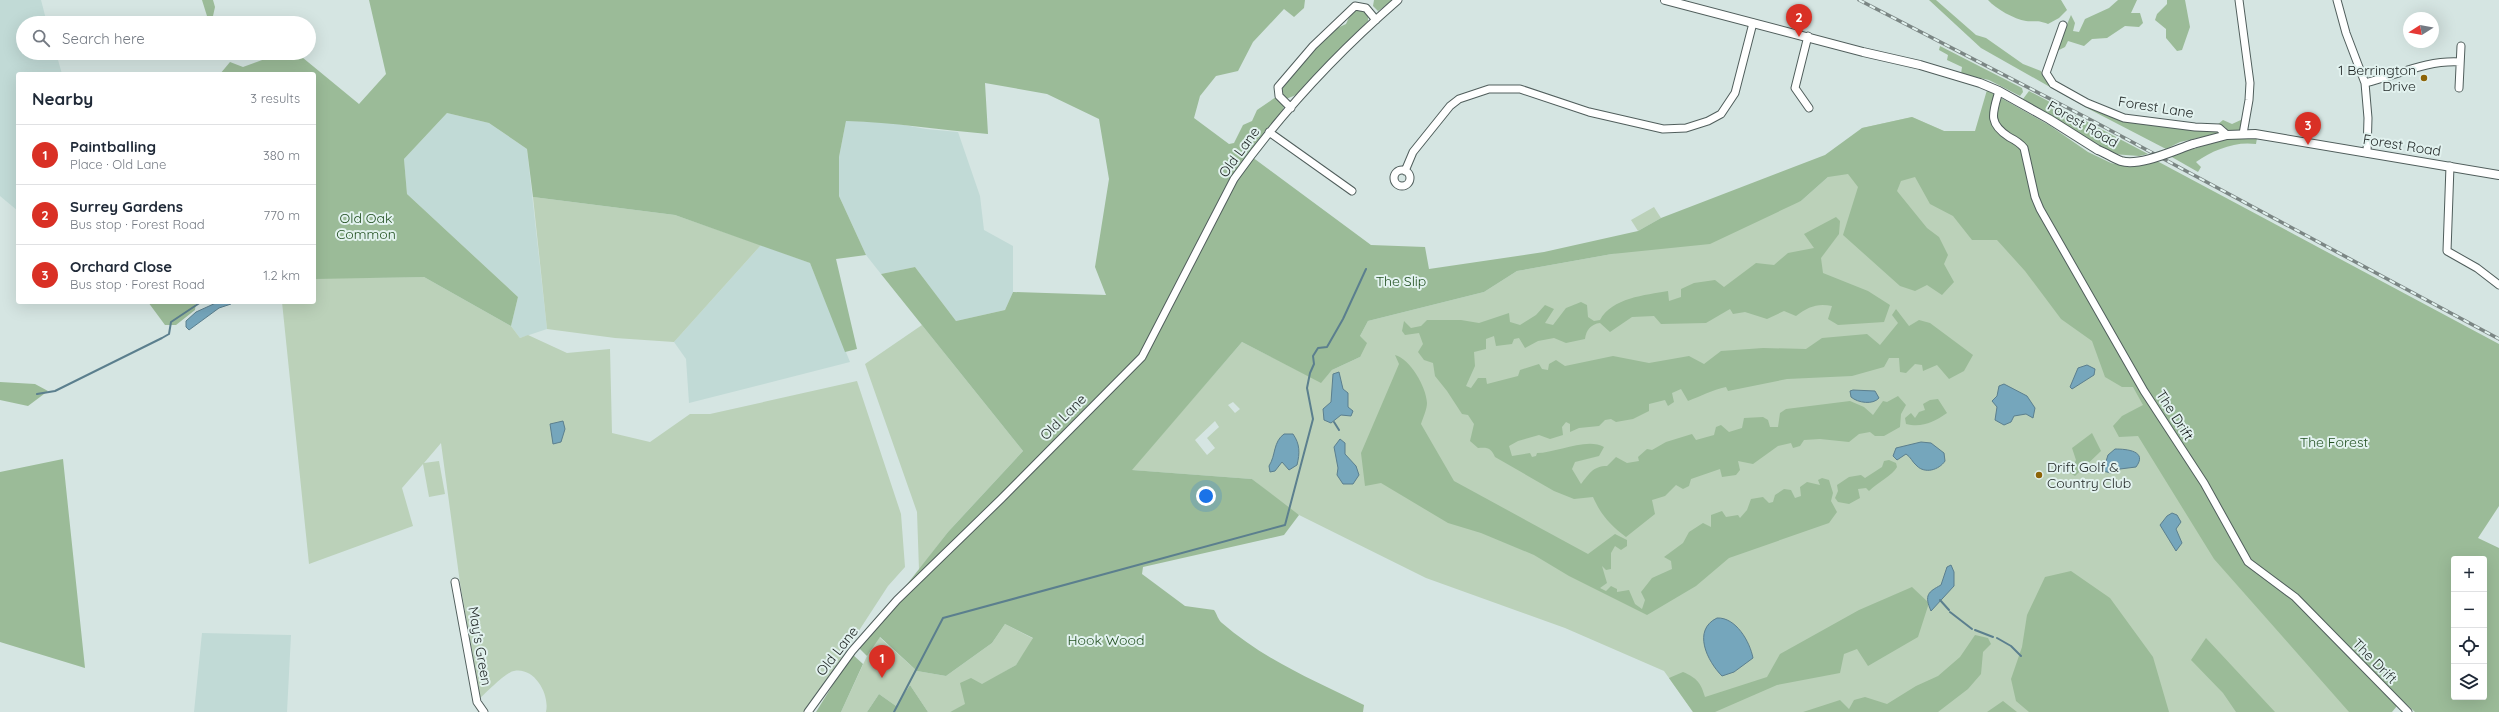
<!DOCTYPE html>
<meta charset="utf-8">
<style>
body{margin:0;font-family:Quicksand,sans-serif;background:#f2f2f3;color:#1f2937}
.controls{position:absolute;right:12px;bottom:12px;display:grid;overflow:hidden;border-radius:4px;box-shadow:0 4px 16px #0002}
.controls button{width:36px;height:36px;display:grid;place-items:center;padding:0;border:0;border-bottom:1px solid #e0e1e3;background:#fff;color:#1f2937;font:20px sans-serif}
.compass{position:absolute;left:2403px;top:12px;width:36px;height:36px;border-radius:50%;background:#fff;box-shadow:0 4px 16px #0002;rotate:259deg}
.you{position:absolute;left:1206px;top:496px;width:14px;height:14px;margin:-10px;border:3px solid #fff;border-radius:50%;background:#1a73e8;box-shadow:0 0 0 6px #1a73e833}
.badge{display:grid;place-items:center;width:26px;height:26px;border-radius:50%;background:#d93025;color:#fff;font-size:13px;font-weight:700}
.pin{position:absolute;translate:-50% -33px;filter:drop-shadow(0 1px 2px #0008)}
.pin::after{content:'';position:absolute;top:21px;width:14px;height:12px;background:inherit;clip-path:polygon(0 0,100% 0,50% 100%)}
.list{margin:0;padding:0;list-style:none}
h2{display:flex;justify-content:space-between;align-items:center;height:52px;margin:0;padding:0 16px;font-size:17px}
h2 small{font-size:13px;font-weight:400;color:#747a83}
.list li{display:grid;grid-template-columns:26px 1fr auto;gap:12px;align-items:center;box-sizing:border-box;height:60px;padding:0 16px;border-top:1px solid #e0e1e3}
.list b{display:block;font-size:15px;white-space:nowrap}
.list p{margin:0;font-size:13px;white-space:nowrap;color:#747a83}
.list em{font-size:13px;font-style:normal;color:#747a83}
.icon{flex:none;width:22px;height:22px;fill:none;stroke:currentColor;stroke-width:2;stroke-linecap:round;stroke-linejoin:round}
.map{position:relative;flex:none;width:2499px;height:712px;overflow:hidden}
.search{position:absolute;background:#fff;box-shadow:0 4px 16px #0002;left:16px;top:16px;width:300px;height:44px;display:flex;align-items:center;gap:10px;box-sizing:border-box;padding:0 14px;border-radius:22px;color:#747a83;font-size:15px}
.panel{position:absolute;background:#fff;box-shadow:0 4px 16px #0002;left:16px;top:72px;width:300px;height:232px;border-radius:4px}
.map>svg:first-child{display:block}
.built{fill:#c1dad6}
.green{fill:#bbd1b9;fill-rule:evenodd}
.forest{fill:#9bbb98;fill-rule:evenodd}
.water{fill:#75a6bc;stroke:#5b7f8e}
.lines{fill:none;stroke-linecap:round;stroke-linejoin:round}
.stream{stroke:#5b7f8e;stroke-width:2}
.minor-casing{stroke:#505e5c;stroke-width:9}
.tertiary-casing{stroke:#505e5c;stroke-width:10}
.minor{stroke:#fff;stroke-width:7}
.tertiary{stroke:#fff;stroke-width:8}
.rail-casing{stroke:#7b8684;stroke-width:3.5}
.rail{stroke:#e2f2ef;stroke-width:2;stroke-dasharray:6;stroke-linecap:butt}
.tertiary-bridge-casing{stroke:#505e5c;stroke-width:10;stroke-linecap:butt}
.tertiary-bridge{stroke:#fff;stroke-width:8}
.poi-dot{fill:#8d6407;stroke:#e2f2ef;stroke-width:1.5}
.labels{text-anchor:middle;stroke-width:4;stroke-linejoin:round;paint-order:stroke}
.poi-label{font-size:14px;fill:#1e2423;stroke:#e2f2ef;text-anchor:end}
.street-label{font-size:14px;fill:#1e2423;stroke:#e2f2ef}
.park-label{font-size:14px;fill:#235122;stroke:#e2f2ef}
</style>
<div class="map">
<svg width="2499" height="712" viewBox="0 0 2499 712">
<rect width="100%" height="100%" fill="#d5e5e2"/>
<path class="built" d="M0 0H41L47 23H23V53H56L62 74H18V211L0 196Z
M447 113 489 123 527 149 547 329 520 338 511 326 518 297 407 194 404 159Z
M846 121 888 122 926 129 958 132 980 196 984 230 1013 246V292L1005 310 956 321 915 267 881 274 866 255 839 196V157Z
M761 245 810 263 850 362 689 403 686 359 674 342Z
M202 633 291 635 287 712H194Z"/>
<path class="green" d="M1912 117 1944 131H1975L2389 712H1693L1664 671 1565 628 1426 578 1293 512 1252 479 1131 470 1242 342 1321 382 1332 370 1360 357V336L1368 321 1484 292 1517 271 1612 254 1801 201 1828 177 1862 128ZM1233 402 1240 409 1235 413 1228 405ZM1215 421 1219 427 1207 438 1215 448 1207 455 1195 440Z
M533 197 675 215 761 245 674 342 615 338 547 329Z
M1654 207 1661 218 1638 231 1631 220Z
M424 277 511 326 520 338 528 335 567 353 610 349 612 433 650 442 690 414H710L857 381 901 514 905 567 888 586 806 712H546C550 695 535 667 514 671 506 672 487 692 480 698L460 583 441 443 424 463 439 461 445 494 429 497 423 464 402 488 413 526 309 564 282 302H314V278Z
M922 325 1023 451 948 532 919 570 917 512 865 364Z
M1005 624 1034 639 1016 665 982 685 965 705 950 712H928L910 685 896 706 879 694 867 712H841L867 656 879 637 917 671 946 676 992 643Z"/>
<path class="forest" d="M202 0H213L215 7 213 16H207Z
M369 0H1305L1304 8 1294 17 1284 9 1253 42 1238 71 1216 76 1200 96 1194 118 1229 144 1234 143 1243 125 1252 121 1257 110 1276 97 1284 106 1283 111 1248 154 1371 245 1425 247 1429 269 1544 252 1638 231 1661 218 1825 155 1862 128 1912 117 1944 131H1975L1987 90 2049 125 2088 152 2111 163 2128 167 2157 161 2499 344V506L2478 538 2499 548V712H2415L2402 700 2392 712H2349L2214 559 2138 436 2119 437 2113 426 2122 416 2143 405 2133 387H2122L2105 377 2092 341 2061 319 2025 271 1997 240H1972L1953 216 1930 204 1915 177 1901 181 1897 191 1927 228 1939 237 1948 255 1944 264 1954 282 1942 295 1927 285 1915 291 1900 286 1843 235 1858 187 1848 174 1828 177 1801 201 1710 244 1612 254 1517 271 1484 292 1368 321 1360 336 1367 343 1360 357 1332 370 1321 383 1242 342 1132 470 1252 479 1299 515 1284 535 1143 567 1142 574 1185 606 1214 610C1217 614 1218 620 1222 623 1263 659 1315 681 1364 705L1363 712H950L965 704 960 683 971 678 982 684 1016 665 1033 638 1005 624 992 643 946 676 917 671 880 637 867 656 858 647 948 532 1023 451 881 274 915 267 956 321 1005 310 1013 292 1106 295 1095 267 1109 179 1099 119 1047 94 985 83 988 134C940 130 893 122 846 121L839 157V196L866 255 836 259 857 349 845 352 810 263 675 215 533 197 527 149 489 123 447 113 404 159 407 194 518 297 511 326 424 277 314 279V74H220L230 62 243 67 281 53H297L359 104 386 74ZM2454 559H2484V697H2454Z
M1374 0H1394L1378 11 1373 6Z
M1929 0H1936L1976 35 1986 38 2023 64 2041 71 2044 78 2055 87 2118 118 2218 131 2220 133 2180 142 2166 149 2087 108 1981 48Z
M1988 0H2061L2067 10 2059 18 2048 24C2038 20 2035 22 2026 21 2014 19 1996 9 1988 0Z
M2118 0H2137L2131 13H2140L2143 23 2139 27 2125 26 2107 38 2092 39 2084 46 2068 41 2065 47 2055 52 2071 15 2075 23 2073 31 2079 32 2085 19 2109 8Z
M2167 0H2185L2190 27 2182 50 2177 51 2166 38V29L2155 20 2157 14 2167 4Z
M1357 9 1364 10 1368 17V21L1296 95 1286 99 1281 92 1282 82 1333 30 1346 24 1352 11Z
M1940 46 2022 88 2023 92 2020 96 1989 80 1961 74 1962 67 1947 60 1948 55 1939 50Z
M2029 91 2148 154 2139 156 2113 154 2023 99Z
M2243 119 2241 131 2228 132 2225 127 2217 125 2223 120 2232 124Z
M2229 138H2257L2256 144C2235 141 2213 150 2196 162L2201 167 2198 172 2170 156Z
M1836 217 1840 221 1839 234 1821 258 1823 273 1868 291 1890 305 1884 322 1838 325 1828 319 1832 306C1817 303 1808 307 1796 316L1784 311 1767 319 1745 312 1733 314 1730 309 1706 323 1661 324 1654 316 1632 317 1610 332 1600 323C1591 324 1586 330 1585 339L1566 343 1554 338 1538 341 1525 348 1519 338 1514 339 1512 344 1496 346 1494 336 1486 339V349L1474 352 1475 366 1466 386 1471 388 1478 378H1486L1487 384 1518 376 1520 370 1539 364 1542 369 1548 370 1549 364 1556 360 1565 366 1613 356 1649 363 1689 356 1704 364 1721 351 1763 348 1806 349 1822 338 1867 334 1880 345 1898 323 1892 315 1896 309 1909 326 1919 320 1930 323 1973 355 1964 371 1949 379 1937 365 1923 371 1922 365 1915 364 1906 373 1900 372 1899 358H1889L1884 367 1852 376 1787 379 1728 391 1726 387C1712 390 1701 396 1688 401L1681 389 1672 393 1674 402 1668 406 1665 400 1649 404V411L1633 419 1616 422 1611 419 1605 420 1599 426 1579 428 1570 432V424L1566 422 1562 427 1563 435 1550 439 1539 435 1518 441 1509 446 1512 456 1530 453 1532 457 1536 456 1537 453C1556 453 1587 437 1604 447L1599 456 1575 462 1572 469 1581 484C1589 474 1593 466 1607 466L1616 457 1627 463 1639 461 1638 457 1647 449 1652 450 1666 442 1692 434 1696 440 1714 435 1716 427 1721 425 1729 432 1742 428 1744 418 1763 417 1768 420 1770 427H1778L1780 413 1786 409 1850 401 1864 407 1873 415 1883 401 1887 402 1898 396 1906 405 1901 414 1900 427 1884 436H1875L1870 432 1859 434 1849 442 1820 439 1804 440 1800 446 1793 448 1791 443 1778 446 1753 464 1738 461 1740 470 1736 475 1722 477 1720 469 1691 479 1689 486 1683 489 1676 485 1665 496 1652 500 1655 514 1626 537C1610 525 1601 515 1593 497L1574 499 1554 491 1495 457C1491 448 1488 447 1478 448L1470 441 1474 424 1468 415 1462 414 1447 391 1435 376 1433 363 1424 360 1418 352 1423 344 1419 333 1405 335 1402 331 1404 321 1411 328 1421 326 1427 320H1461L1479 323 1509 313 1510 322 1520 325 1536 315 1545 305 1554 309 1545 323 1553 325 1566 308 1581 302 1587 305 1588 317 1594 321 1600 320C1612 298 1645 295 1668 291L1669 301 1681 297V289L1694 283 1715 280 1724 287 1756 263 1774 265 1788 253 1814 248 1804 234Z
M148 302H196L195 310 176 325H165Z
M1395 355C1410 359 1426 386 1427 403 1427 409 1423 418 1421 424L1454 481 1588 554 1615 534 1627 540V546L1621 550 1615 546 1611 553V569L1606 570 1602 566 1607 583 1600 588 1606 591 1611 586 1617 589V592L1629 590 1635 604 1642 609 1645 600 1641 592 1652 578 1672 569 1671 561 1664 557 1683 543 1689 532 1703 523 1711 527V515L1722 511 1726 517 1738 515 1740 518 1747 510 1751 499 1763 497 1769 503 1773 502 1775 495 1784 489 1791 490 1795 498 1801 496 1800 487 1807 482 1820 485 1818 480 1822 478 1829 480 1833 493 1831 501 1837 512 1829 523 1729 558 1696 586 1647 615 1569 576 1534 555 1481 533 1448 523 1381 483 1365 486 1361 453 1399 364Z
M0 382 35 384 48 391 28 406 0 400Z
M1938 399 1947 413C1934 422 1922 428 1906 424L1905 418 1911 413 1915 418 1919 412 1925 410 1923 404 1930 400Z
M2092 433 2101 451 2075 476 2070 473 2076 460 2072 448Z
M63 459 85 668 0 642V472Z
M1889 460 1896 463 1897 467C1893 475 1877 483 1869 491L1866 488 1858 489 1860 498 1849 504 1838 502 1835 498 1838 491 1837 485 1849 477 1861 475 1865 478 1882 467 1884 461Z
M2071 571 2110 598 2153 657 2169 712H2029L2016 701 2011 679 2022 647 2027 615 2045 577Z
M1912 587 1929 603 1918 637 1868 666 1857 649 1844 654 1840 673 1777 685 1715 712H1693L1669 678 1683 672C1697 678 1701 683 1705 697L1767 677 1780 654 1859 610Z
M1975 635 1988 638 1991 644 1983 652 1981 674 1968 689 1938 712H1803L1840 700 1849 709 1854 700 1865 697 1887 704 1916 686 1938 676 1960 657Z
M2206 638 2275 712H2236L2223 693 2191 660Z
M852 654 863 664 841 712H816Z
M910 685 928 712H867L879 694 896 706Z
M2003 701 2017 712H1987Z"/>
<path class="water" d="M218 302H231V304L219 308 189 330 186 327V321L196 312Z
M2087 365 2095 369 2094 375 2072 389 2070 387 2078 368Z
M1339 372 1343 389 1348 393V407L1353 411 1351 416 1341 415 1331 423 1324 420 1323 409 1331 402 1333 374Z
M2004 384 2027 396 2035 408 2033 418 2026 414 2014 416 2011 422 2004 425 1995 420 1997 407 1992 401 1997 396 1999 386Z
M1853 390 1875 391 1879 398C1873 405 1858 403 1851 397L1850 391Z
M563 421 565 429 561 442 553 444 550 424Z
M1284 434H1293C1300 444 1300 453 1297 465L1289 470 1282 462 1275 471 1270 472 1269 466C1276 455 1273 442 1284 434Z
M1340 439 1345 443V454L1356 466 1359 475 1353 484H1343L1337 475 1338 468 1334 447Z
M1921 442 1931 443 1944 453 1945 461C1939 470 1925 474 1917 466 1912 462 1911 457 1906 454L1897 460 1893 456 1896 448Z
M2115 449C2127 449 2148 451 2136 467L2120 469 2111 473 2103 471 2108 455Z
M2172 513 2177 515 2181 522 2176 529 2182 543 2176 551 2160 525 2167 516Z
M1951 565 1954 572V586L1931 611C1924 595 1928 592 1941 585L1947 567Z
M1717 618C1736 617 1750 642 1753 658L1734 672 1722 676C1707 661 1692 630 1717 618Z"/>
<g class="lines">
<path class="stream" d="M37 394 55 391 162 338 169 334 171 322 201 302
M1334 422 1339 430
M1940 600 1949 610
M1950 612 1972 629
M1975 630 1993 637
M1997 638 2011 646 2021 656
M894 712 943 618 1285 525 1313 419 1307 388 1310 373 1314 364 1313 356 1318 348 1327 347 1343 319 1366 269"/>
<defs>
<path id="minor" d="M2239 0 2250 83 2249 100 2243 134
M2337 0 2346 33 2365 83 2368 118 2367 153
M2063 25 2046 73 2053 84 2087 103 2124 118 2195 127 2219 128 2227 135
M1808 36 1795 88 1809 108
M2365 83C2398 75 2426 60 2460 62
M2459 88 2461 46
M1999 91C1993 112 1987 123 2009 137 2015 140 2020 143 2024 148L2035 197 2040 209 2144 391 2204 483 2248 562 2295 597 2408 712
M1291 108 1279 96 1278 87 1313 46 1355 6 1366 8 1376 20
M1269 132 1352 191
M2450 166 2447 251 2477 268 2499 285
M1394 178a8 8 0 1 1 16 0a8 8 0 1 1-16 0Z
M1405 171 1413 152 1450 106 1459 99 1489 89H1520L1589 112 1663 129 1686 128 1708 121 1721 114 1735 93 1753 23
M455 582 477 702 484 712
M808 712 852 651 897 600 1001 499 1142 357 1234 179C1281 113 1337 53 1398 0"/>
<path id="tertiary" d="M1665 0 1863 52 1920 65 1980 83 1999 91 2049 119 2098 150
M2193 144 2227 135 2255 134 2499 175"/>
</defs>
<use href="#minor" class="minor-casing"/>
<use href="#tertiary" class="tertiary-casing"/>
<use href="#minor" class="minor"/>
<use href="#tertiary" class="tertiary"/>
<defs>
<path id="rail" d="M1859 0 2093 121 2499 339"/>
</defs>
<use href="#rail" class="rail-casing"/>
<use href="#rail" class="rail"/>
<defs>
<path id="tertiary-bridge" d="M2098 150C2106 153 2113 158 2121 161 2139 167 2175 150 2193 144"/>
</defs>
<use href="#tertiary-bridge" class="tertiary-bridge-casing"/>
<use href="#tertiary-bridge" class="tertiary-bridge"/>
</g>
<g class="poi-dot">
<circle cx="2424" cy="78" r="4"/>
<circle cx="2039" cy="475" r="4"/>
</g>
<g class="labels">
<g class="poi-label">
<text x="2416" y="75">1 Berrington<tspan x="2416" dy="16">Drive</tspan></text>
<text x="2047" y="472" text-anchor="start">Drift Golf &amp;<tspan x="2047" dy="16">Country Club</tspan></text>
</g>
<g class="street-label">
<text transform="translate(2156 107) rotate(9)" y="5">Forest Lane</text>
<text transform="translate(2083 124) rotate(30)" y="5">Forest Road</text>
<text transform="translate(2402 145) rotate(9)" y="5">Forest Road</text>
<text transform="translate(1239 152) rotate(-54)" y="5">Old Lane</text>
<text transform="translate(2175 415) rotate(57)" y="5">The Drift</text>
<text transform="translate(1063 417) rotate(-45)" y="5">Old Lane</text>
<text transform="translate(480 646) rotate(80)" y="5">May's Green</text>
<text transform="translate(837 651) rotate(-52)" y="5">Old Lane</text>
<text transform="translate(2375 661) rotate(45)" y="5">The Drift</text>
</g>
<g class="park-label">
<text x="366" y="223">Old Oak<tspan x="366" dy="16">Common</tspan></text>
<text x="1401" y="286">The Slip</text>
<text x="2334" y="447">The Forest</text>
<text x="1106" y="645">Hook Wood</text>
</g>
</g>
</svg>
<div class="controls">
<button>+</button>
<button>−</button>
<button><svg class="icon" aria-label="locate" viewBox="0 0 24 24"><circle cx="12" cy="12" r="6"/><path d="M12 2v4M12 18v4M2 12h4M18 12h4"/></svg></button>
<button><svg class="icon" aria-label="layers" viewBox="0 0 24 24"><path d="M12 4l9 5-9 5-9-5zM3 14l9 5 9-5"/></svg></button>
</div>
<svg class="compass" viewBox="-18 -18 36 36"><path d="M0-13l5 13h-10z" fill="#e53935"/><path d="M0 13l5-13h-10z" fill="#747a83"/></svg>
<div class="you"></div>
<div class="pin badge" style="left:882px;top:678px">1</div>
<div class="pin badge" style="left:1799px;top:37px">2</div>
<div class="pin badge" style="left:2308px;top:145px">3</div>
<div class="search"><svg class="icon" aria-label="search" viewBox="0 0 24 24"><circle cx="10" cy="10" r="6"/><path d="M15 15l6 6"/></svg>Search here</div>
<section class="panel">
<h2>Nearby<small>3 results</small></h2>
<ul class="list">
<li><span class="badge">1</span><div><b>Paintballing</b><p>Place · Old Lane</p></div><em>380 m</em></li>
<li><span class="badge">2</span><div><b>Surrey Gardens</b><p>Bus stop · Forest Road</p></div><em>770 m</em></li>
<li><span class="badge">3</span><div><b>Orchard Close</b><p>Bus stop · Forest Road</p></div><em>1.2 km</em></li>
</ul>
</section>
</div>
